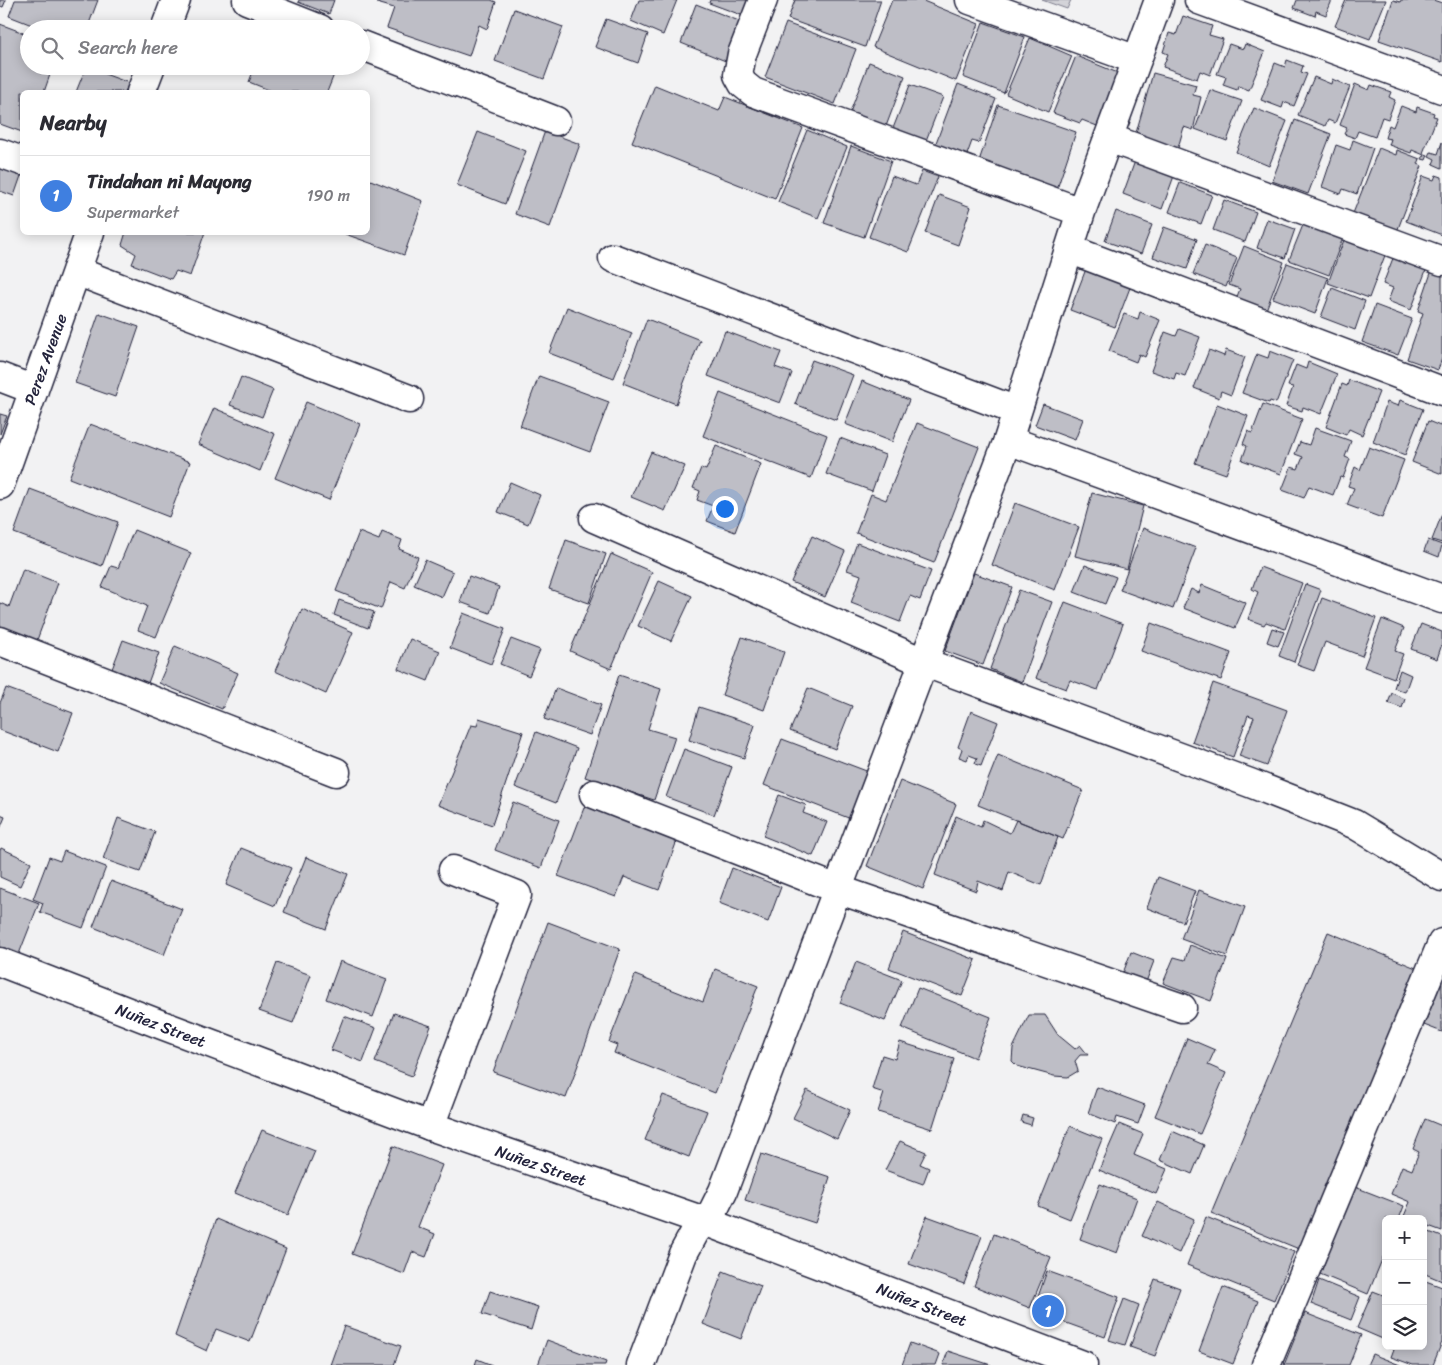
<!DOCTYPE html>
<meta charset="utf-8">
<style>
body{margin:0;font-family:Sriracha,sans-serif;background:#f7f7f7;color:#2b2b33}
.controls{position:absolute;right:15px;bottom:15px;display:grid;overflow:hidden;border-radius:8px;box-shadow:0 2px 12px #0003}
.controls button{width:45px;height:45px;display:grid;place-items:center;padding:0;border:0;border-bottom:1px solid #e1e1e2;background:#fff;color:#2b2b33;font:25px sans-serif}
.you{position:absolute;left:724px;top:508px;width:18px;height:18px;margin:-12px;border:4px solid #fff;border-radius:50%;background:#1a73e8;box-shadow:0 0 0 8px #1a73e833}
.badge{display:grid;place-items:center;width:32px;height:32px;border-radius:50%;background:#c8321e;color:#fff;font-size:16px;font-weight:700}
.pin{position:absolute;translate:-50% -50%;border:2px solid #fff;box-shadow:0 1px 5px #0006}
.list{margin:0;padding:0;list-style:none}
h2{display:flex;justify-content:space-between;align-items:center;height:65px;margin:0;padding:0 20px;font-size:21px}
h2 small{font-size:16px;font-weight:400;color:#7c7c81}
.list li{display:grid;grid-template-columns:32px 1fr auto;gap:15px;align-items:center;box-sizing:border-box;height:80px;padding:0 20px;border-top:1px solid #e1e1e2}
.list b{display:block;font-size:19px;white-space:nowrap}
.list p{margin:0;font-size:16px;white-space:nowrap;color:#7c7c81}
.list em{font-size:16px;font-style:normal;color:#7c7c81}
.icon{flex:none;width:28px;height:28px;fill:none;stroke:currentColor;stroke-width:2;stroke-linecap:round;stroke-linejoin:round}
.map{position:relative;flex:none;width:1442px;height:1365px;overflow:hidden}
.search{position:absolute;background:#fff;box-shadow:0 2px 12px #0003;left:20px;top:20px;width:350px;height:55px;display:flex;align-items:center;gap:12px;box-sizing:border-box;padding:0 18px;border-radius:28px;color:#7c7c81;font-size:19px}
.panel{position:absolute;background:#fff;box-shadow:0 2px 12px #0003;left:20px;top:90px;width:350px;height:145px;border-radius:8px}
.map>svg:first-child{display:block}
.green{fill:#d3d3d8;stroke:#7a7a8a}
.building{fill:#bebec6;stroke:#22223b}
.lines{fill:none;stroke-linecap:round;stroke-linejoin:round}
.minor-casing{stroke:#22223b;stroke-width:31}
.tertiary-casing{stroke:#22223b;stroke-width:31}
.minor{stroke:#fff;stroke-width:28}
.tertiary{stroke:#fff;stroke-width:28}
.labels{text-anchor:middle;stroke-width:4.5;stroke-linejoin:round;paint-order:stroke}
.street-label{font-size:16px;fill:#22223b;stroke:#fff}
</style>
<div class="map">
<svg width="1442" height="1365" viewBox="0 0 1442 1365">
<rect width="100%" height="100%" fill="#f2f2f3"/>
<filter id="ink" filterUnits="userSpaceOnUse"><feTurbulence type="fractalNoise" baseFrequency=".02" numOctaves="2"/><feDisplacementMap in="SourceGraphic" scale="10" xChannelSelector="R" yChannelSelector="G"/><feConvolveMatrix kernelMatrix="1 2 1 2 8 2 1 2 1" color-interpolation-filters="sRGB"/></filter>
<g filter="url(#ink)">
<path class="green" d="M1042 0H1071L1067 9Z"/>
<path class="building" d="M0 0H6L3 7 0 6Z
M15 0H98L87 29H42L9 16Z
M299 0H334L329 14 298 2Z
M378 0H491L496 2 487 29 479 25 469 56 387 28 394 8 377 3Z
M639 0H677L663 35 631 21Z
M710 0H750L744 16 709 3Z
M795 0H881L865 47 788 19Z
M892 0H921L979 24 956 81 873 47Z
M1297 0H1332L1326 15 1316 11 1315 16 1294 8Z
M1346 0H1386L1370 39 1335 26Z
M1393 0 1400 2 1401 0H1433L1442 3V62L1379 40Z
M696 4 744 23 728 62 681 43Z
M514 9 563 27 544 79 495 61Z
M1183 16 1212 26 1209 35 1223 39 1210 75 1200 71 1197 79 1163 67 1168 54 1163 52 1169 33 1176 35Z
M606 19 648 34 638 63 595 47Z
M983 22 1025 37 1004 93 963 77Z
M786 23 856 49 835 104 765 77Z
M0 24 29 35V66H53L44 92H22V132L0 124Z
M1030 38 1072 56 1048 112 1006 94Z
M1229 44 1243 49 1245 44 1265 52 1249 90 1238 86 1237 90 1223 85 1226 77 1217 74Z
M1076 56 1118 73 1097 126 1082 120 1080 123 1053 113Z
M1287 60 1303 66 1301 72 1307 74 1294 106 1284 102 1282 108 1261 100 1275 63 1285 67Z
M869 62 905 76 885 129 849 115Z
M255 66H319L335 72 327 92H274L249 82Z
M86 67 129 83 125 92H76Z
M1153 73 1196 85 1193 95 1201 97 1193 130 1184 127 1177 151 1134 140Z
M1314 77 1331 84 1332 79 1350 87 1335 123 1328 120 1325 126 1298 115Z
M958 84 996 99 979 143 972 141 965 160 934 148Z
M1355 84 1369 90 1371 85 1391 92 1389 97 1395 100 1388 119 1382 117 1375 137 1358 131 1355 138 1344 134 1347 128 1340 125Z
M655 85 719 111 725 97 803 128 775 199 632 142Z
M910 85 943 97 925 143 892 131Z
M1210 90 1242 101 1227 141 1195 129Z
M998 105 1076 132 1057 189 979 161Z
M1401 106 1416 112 1417 107 1434 113 1433 116 1437 117 1423 153 1428 155 1426 160 1422 159 1424 155 1412 150 1411 153 1389 145 1391 139 1385 138 1389 125 1393 127Z
M1254 108 1287 121 1269 166 1236 152Z
M1295 120 1331 134 1308 194 1272 181Z
M807 130 847 147 818 218 778 202Z
M545 131 580 144 550 227 515 214Z
M478 132 526 151 505 204 457 185Z
M1353 140 1373 148 1357 194 1343 189 1341 194 1322 187 1336 145 1350 150Z
M1442 142V168L1433 164 1435 159 1429 156 1431 152 1438 154Z
M851 146 891 161 864 237 824 223Z
M1379 148 1396 155 1397 150 1420 159 1418 164 1422 166 1396 234 1352 216Z
M1135 161 1174 176 1162 209 1123 194Z
M0 165 22 173 14 196 0 191Z
M922 171 938 177 908 252 869 237 892 176 916 185Z
M1436 175 1442 177V235L1406 221 1423 176 1434 180Z
M368 179 423 201 404 255 345 234 346 232H368Z
M1180 183 1212 195 1201 224 1169 212Z
M939 195 971 207 958 245 925 233Z
M1224 200 1256 212 1245 242 1213 230Z
M1116 211 1152 225 1141 254 1105 241Z
M1267 219 1295 229 1285 258 1257 248Z
M1305 220 1344 235 1329 275 1289 260Z
M1164 227 1197 239 1187 269 1153 257Z
M126 232H205L190 276 176 271 171 279 132 264 136 254 122 245Z
M1344 240 1372 250 1374 245 1387 250 1369 298 1328 283Z
M1205 245 1237 258 1226 287 1193 274Z
M1244 246 1284 262 1266 310 1236 299 1240 289 1229 285Z
M1395 253 1428 265 1411 310 1388 301 1393 288 1383 284Z
M1287 263 1328 278 1315 314 1273 298Z
M1433 267 1442 270V358L1438 370 1407 359 1423 313 1418 311Z
M1086 269 1131 285 1115 327 1070 310Z
M1332 288 1365 301 1355 330 1321 317Z
M1375 305 1412 319 1398 355 1362 342Z
M567 307 632 333 614 378 549 353Z
M1140 312 1160 320 1145 357 1139 354 1136 362 1109 351 1124 314 1138 319Z
M99 313 139 327 115 397 75 383Z
M647 319 700 340 676 404 623 383Z
M1179 329 1200 337 1185 376 1176 373 1174 379 1151 371 1165 332 1176 336Z
M725 331 781 352 775 367 792 373 780 403 708 376Z
M1209 350 1224 356 1226 350 1245 357 1231 395 1221 391 1219 398 1194 388Z
M1270 351 1293 360 1276 403 1270 401 1269 403 1242 393 1257 354 1268 358Z
M812 360 853 375 836 420 795 404Z
M1308 362 1337 374 1321 414 1303 407 1302 411 1286 406 1293 387 1288 386 1296 365 1306 369Z
M539 376 609 402 590 452 520 426Z
M241 377 273 390 262 417 230 405Z
M1349 380 1379 392 1362 435 1349 429 1346 435 1326 427 1342 384 1347 386Z
M862 381 909 400 892 442 845 424Z
M720 393 827 435 811 478 703 436Z
M1400 400 1423 409 1405 455 1373 442 1387 402 1398 406Z
M306 402 360 424 329 500 275 478Z
M1043 404 1083 419 1075 440 1035 425Z
M1217 404 1248 416 1226 474 1195 463Z
M1263 404 1302 419 1281 474 1242 460 1247 446 1243 444 1248 431 1252 433Z
M214 408 275 434 260 471 198 444Z
M0 414 7 416 0 434Z
M1428 421 1440 426 1442 422V474L1412 462Z
M917 423 979 447 934 563 856 533 871 494 886 500Z
M90 424 190 462 169 517 69 478Z
M1315 428 1351 441 1345 457 1350 459 1343 478 1340 477 1333 495 1309 486 1304 498 1282 490 1291 467 1298 469 1303 457 1295 454 1300 442 1309 445Z
M840 438 885 455 872 491 826 474Z
M716 446 761 464 735 532 707 521 713 506 697 500 700 491 693 488 701 468 706 470Z
M1369 447 1404 460 1382 518 1347 505 1354 488 1348 486 1355 467 1360 470Z
M651 452 685 466 665 511 631 497Z
M510 482 540 495 528 524 498 512Z
M30 489 118 522 102 566 14 533Z
M1092 493 1143 506 1127 569 1075 556Z
M1015 503 1079 527 1055 590 992 565Z
M1442 514V543L1432 540Z
M1143 528 1196 548 1173 609 1120 590Z
M134 530 191 553 156 637 138 630 147 606 102 587 111 566 118 568Z
M359 532 379 540 382 532 402 540 399 549 418 557 405 588 391 582 381 609 336 591Z
M812 536 845 551 825 597 791 582Z
M566 540 606 554 589 603 549 589Z
M1428 540 1442 545 1439 557 1424 551Z
M857 543 931 571 920 600 910 596 900 622 851 603 861 575 847 570Z
M611 554 652 572 611 669 570 651Z
M425 560 453 572 442 597 414 585Z
M1085 565 1116 577 1105 604 1074 592Z
M1260 567 1302 583 1285 629 1266 622 1264 625 1248 619 1258 592 1252 589Z
M23 569 58 583 37 640 0 626V603L9 607Z
M974 573 1012 587 983 665 945 651Z
M469 576 499 587 490 613 460 602Z
M659 581 692 596 671 641 638 626Z
M1305 584 1321 590 1294 662 1279 656Z
M1202 585 1246 603 1235 628 1183 608 1191 589 1199 593Z
M1019 590 1052 602 1022 682 990 669Z
M1322 598 1376 618 1362 656 1325 642 1314 671 1297 665Z
M339 600 374 612 368 628 334 615Z
M1065 602 1123 624 1098 690 1070 680 1066 689 1036 678Z
M302 609 353 632 326 694 275 671Z
M463 613 505 629 491 664 450 648Z
M1382 619 1404 628 1395 651 1403 654 1394 678 1364 667Z
M1151 623 1231 653 1221 680 1141 651Z
M1421 624 1442 632V644L1437 659 1411 649Z
M1272 628 1284 632 1278 646 1267 642Z
M742 637 784 652 764 710 722 695Z
M410 639 440 651 428 681 398 669Z
M511 639 540 650 529 676 500 664Z
M123 640 159 653 148 683 112 669Z
M175 646 238 673 222 709 159 683Z
M1400 670 1411 675 1405 692 1394 688Z
M619 675 661 689 648 729 675 737 654 800 585 777Z
M1213 683 1287 710 1267 766 1239 756 1254 717 1248 715 1233 757 1192 742Z
M6 688 73 713 58 752 0 730V703Z
M556 688 601 705 590 735 544 719Z
M808 688 852 706 835 749 790 731Z
M1392 693 1405 699 1402 708 1388 703Z
M699 707 755 725 744 758 689 740Z
M971 711 998 722 981 766 975 764 977 758 969 755 967 760 959 757 962 749 958 747Z
M479 718 523 732 492 825 438 805 471 725 477 726Z
M536 732 577 748 556 803 515 787Z
M782 739 869 772 851 819 764 785Z
M684 749 732 767 714 815 666 797Z
M998 755 1083 790 1063 839 978 805Z
M900 781 956 804 923 889 867 866Z
M779 795 806 805 803 813 827 822 813 856 763 836Z
M587 800 679 835 659 890 624 877 616 897 558 876Z
M513 802 559 820 541 868 495 850Z
M0 815 5 817 0 829Z
M956 816 981 827 983 820 1010 833 1016 820 1058 837 1041 885 1009 872 1003 891 978 881 976 891 935 875Z
M118 818 155 832 140 872 103 859Z
M1 848 31 862 20 886 0 877V851Z
M241 848 291 868 275 906 226 885Z
M64 851 106 867 83 928 40 912 43 903 33 899 49 857 60 861Z
M306 857 348 874 326 929 284 912Z
M732 868 781 887 768 922 719 903Z
M1158 877 1195 891 1183 922 1147 908Z
M111 881 182 909 164 955 93 927Z
M0 888 39 903 19 954 0 947Z
M1199 890 1245 907 1227 956 1181 939Z
M548 922 620 949 566 1098 493 1072Z
M903 932 976 960 962 996 889 968Z
M1328 932 1416 968 1299 1249 1211 1213Z
M1190 945 1227 959 1211 1001 1163 983 1174 957 1185 960Z
M1131 952 1154 961 1146 982 1123 973Z
M340 961 387 979 373 1017 326 999Z
M856 962 902 980 885 1021 840 1003Z
M277 963 311 975 293 1023 259 1011Z
M715 969 758 986 715 1093 614 1053 617 1045 609 1042 635 975 703 1002Z
M1442 980V1032L1424 1025Z
M918 988 991 1017 975 1058 902 1028Z
M394 1013 431 1026 412 1076 375 1062Z
M1029 1015H1045L1058 1035 1075 1049 1080 1045 1088 1055H1080L1075 1061 1078 1071 1068 1077 1054 1076 1017 1066 1012 1061 1013 1048Z
M344 1016 376 1028 363 1062 331 1050Z
M1187 1038 1215 1050 1208 1065 1226 1073 1200 1134 1155 1116Z
M900 1042 954 1059 932 1129 878 1112 884 1093 872 1089 882 1055 895 1059Z
M1097 1087 1145 1105 1138 1124 1117 1117 1115 1124 1088 1113Z
M807 1090 850 1110 837 1139 793 1118Z
M663 1095 707 1111 689 1157 645 1140Z
M1023 1115 1033 1118 1031 1125 1021 1122Z
M1425 1119 1442 1126V1231L1423 1224V1219H1412L1404 1216 1410 1202 1391 1194 1402 1166 1412 1170 1419 1152 1413 1149Z
M1119 1124 1143 1134 1134 1155 1167 1169 1156 1194 1099 1170Z
M1070 1126 1102 1139 1070 1219 1038 1206Z
M262 1130 315 1151 288 1215 235 1193Z
M1172 1131 1204 1145 1192 1174 1160 1160Z
M900 1141 926 1152 920 1164 929 1168 923 1184 885 1170Z
M393 1146 442 1165 418 1227 435 1234 426 1257 412 1252 404 1274 352 1254Z
M761 1154 830 1177 815 1223 745 1200Z
M1100 1184 1137 1198 1117 1253 1080 1239Z
M1355 1187 1404 1206 1399 1219H1386V1250L1368 1294 1320 1274Z
M1158 1202 1194 1219 1179 1253 1142 1236Z
M927 1216 982 1236 964 1284 909 1264Z
M1206 1217 1294 1252 1274 1300 1187 1265Z
M216 1219 286 1249 250 1342 216 1329 207 1351 175 1336Z
M1429 1232 1442 1237V1281L1423 1273V1246Z
M994 1234 1051 1257 1030 1308 974 1286Z
M723 1271 761 1286 741 1339 703 1324Z
M1047 1271 1119 1297 1105 1337 1033 1311Z
M1155 1279 1180 1288 1155 1356 1130 1347Z
M1319 1280 1360 1297 1351 1320 1311 1304Z
M1423 1280 1442 1287V1342L1433 1365H1413L1391 1357 1395 1346H1423Z
M1223 1287 1258 1301 1233 1364 1199 1351Z
M490 1291 538 1307 531 1330 482 1314Z
M1373 1291 1386 1296 1385 1340 1357 1328Z
M1124 1299 1139 1305 1125 1345 1109 1340Z
M1305 1313 1361 1335 1349 1365H1284Z
M344 1326 401 1346 394 1365H330Z
M547 1340 606 1362 605 1365H538Z
M910 1343 940 1354 936 1365H902Z
M948 1351 991 1365H943Z
M1372 1354 1400 1365H1367Z
M477 1359 492 1365H475Z"/>
<g class="lines">
<defs>
<path id="minor" d="M247 0 320 29
M763 0 742 54 738 75 743 84 753 92 1081 212
M970 0 1137 60
M1199 0 1442 89
M165 29 176 0
M361 45 556 121
M141 92 151 66
M1109 138 1442 261
M0 153 22 161
M1069 249 1442 391
M613 258 1017 411
M76 271 409 399
M0 377 34 390
M1008 440 1442 599
M0 485 90 232
M594 518 923 662 1250 783 1354 824 1442 877
M0 641 336 772
M594 794 837 889 1182 1008
M430 1126 517 895 453 870
M641 1365 683 1254 695 1232 712 1213 723 1191 1008 440 1081 212 1159 0
M1266 1365 1442 943"/>
<path id="tertiary" d="M0 962 162 1025 430 1126 704 1221 1083 1365"/>
</defs>
<use href="#minor" class="minor-casing"/>
<use href="#tertiary" class="tertiary-casing"/>
<use href="#minor" class="minor"/>
<use href="#tertiary" class="tertiary"/>
</g>
</g>
<g class="labels">
<g class="street-label">
<text transform="translate(45 359) rotate(-70)" y="6">Perez Avenue</text>
<text transform="translate(161 1025) rotate(21)" y="6">Nuñez Street</text>
<text transform="translate(541 1165) rotate(19)" y="6">Nuñez Street</text>
<text transform="translate(922 1304) rotate(21)" y="6">Nuñez Street</text>
</g>
</g>
</svg>
<div class="controls">
<button>+</button>
<button>−</button>
<button><svg class="icon" aria-label="layers" viewBox="0 0 24 24"><path d="M12 4l9 5-9 5-9-5zM3 14l9 5 9-5"/></svg></button>
</div>
<div class="you"></div>
<div class="pin badge" style="left:1048px;top:1311px;background:#3f7fe0">1</div>
<div class="search"><svg class="icon" aria-label="search" viewBox="0 0 24 24"><circle cx="10" cy="10" r="6"/><path d="M15 15l6 6"/></svg>Search here</div>
<section class="panel">
<h2>Nearby<small></small></h2>
<ul class="list">
<li><span class="badge" style="background:#3f7fe0">1</span><div><b>Tindahan ni Mayong</b><p>Supermarket</p></div><em>190 m</em></li>
</ul>
</section>
</div>
